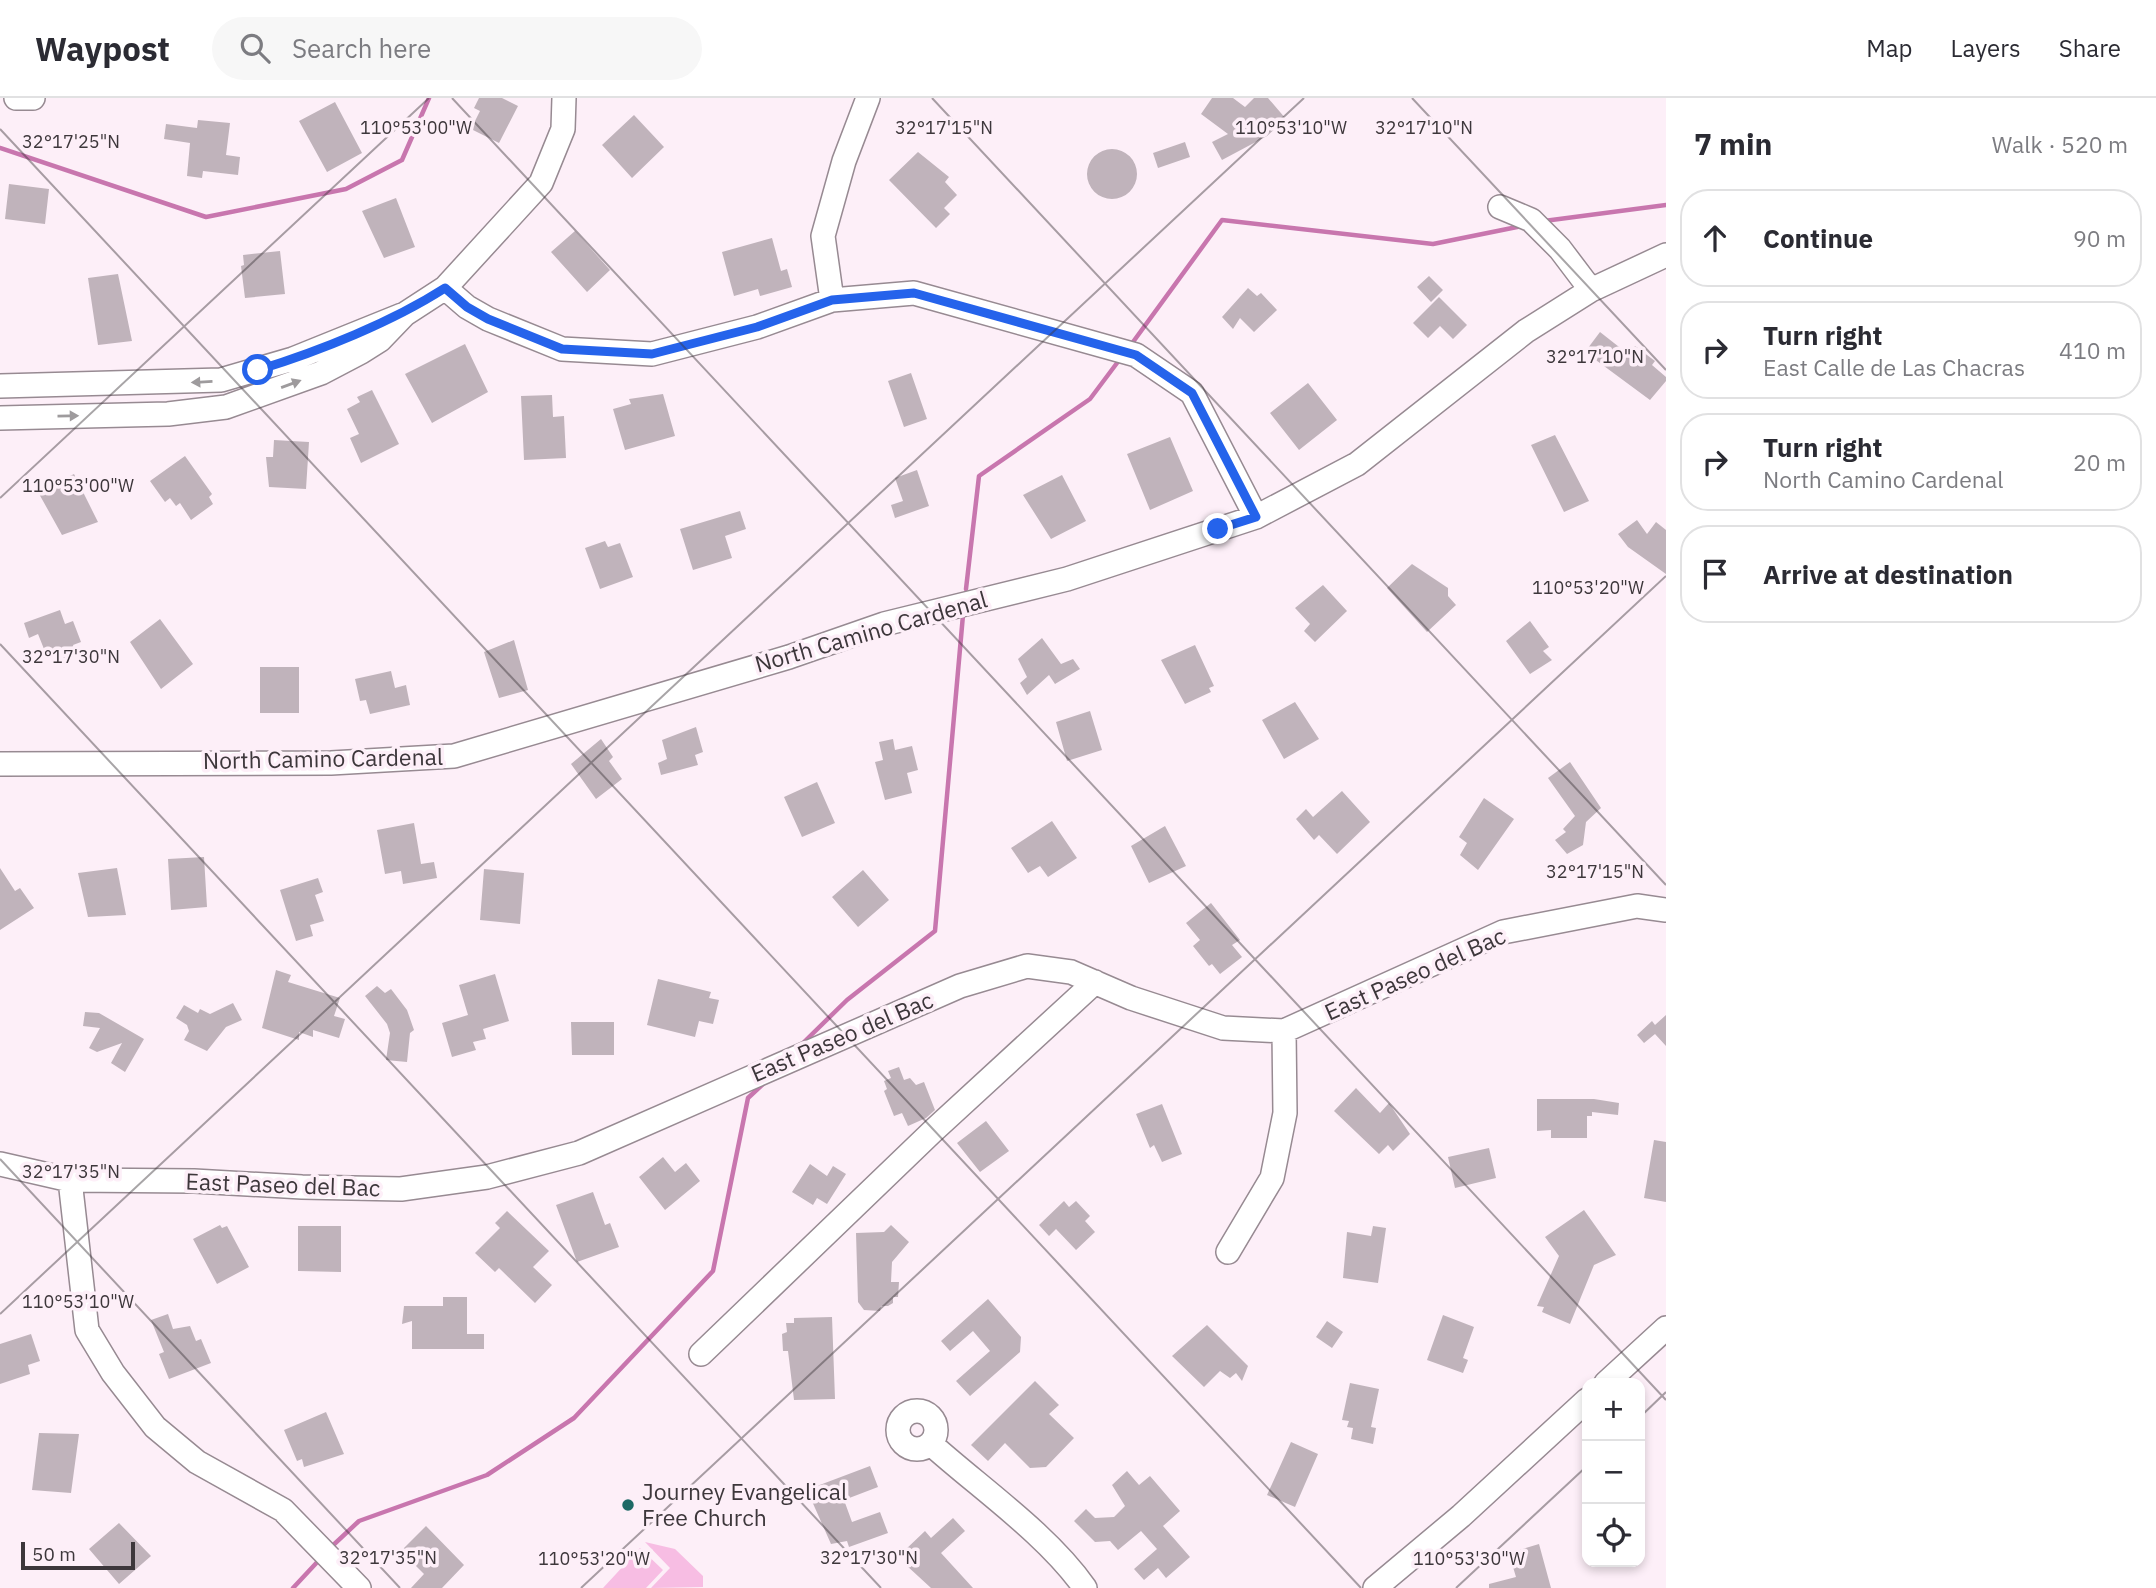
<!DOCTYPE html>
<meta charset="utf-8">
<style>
body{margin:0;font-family:"IBM Plex Sans",sans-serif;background:#f7f7f7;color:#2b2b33}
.controls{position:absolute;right:21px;bottom:21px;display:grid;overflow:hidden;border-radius:14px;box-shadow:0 4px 10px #0003}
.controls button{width:63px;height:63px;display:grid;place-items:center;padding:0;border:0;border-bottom:2px solid #e1e1e2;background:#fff;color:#2b2b33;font:35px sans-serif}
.scale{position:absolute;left:21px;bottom:18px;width:114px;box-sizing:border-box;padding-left:7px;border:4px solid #3d373b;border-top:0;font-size:19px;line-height:24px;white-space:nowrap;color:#3d373b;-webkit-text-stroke:5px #fdeff8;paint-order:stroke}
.stop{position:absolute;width:21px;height:21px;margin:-16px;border:5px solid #2563eb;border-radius:50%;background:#fff}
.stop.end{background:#2563eb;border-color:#fff;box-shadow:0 2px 7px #0008}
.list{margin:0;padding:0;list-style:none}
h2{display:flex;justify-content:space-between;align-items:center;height:91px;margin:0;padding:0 28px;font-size:30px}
h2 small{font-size:23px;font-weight:400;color:#7c7c81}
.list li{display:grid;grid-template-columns:46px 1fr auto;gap:21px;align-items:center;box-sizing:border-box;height:98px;margin:0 14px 14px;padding:0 14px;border:2px solid #e1e1e2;border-radius:28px}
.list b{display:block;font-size:26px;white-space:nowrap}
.list p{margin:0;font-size:23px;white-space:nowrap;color:#7c7c81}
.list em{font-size:23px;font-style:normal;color:#7c7c81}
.icon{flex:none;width:38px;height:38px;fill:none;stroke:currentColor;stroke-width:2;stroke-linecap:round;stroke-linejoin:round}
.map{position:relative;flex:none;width:1666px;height:1490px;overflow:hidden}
header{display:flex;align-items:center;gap:42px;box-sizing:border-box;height:98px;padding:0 35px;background:#fff;border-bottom:2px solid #e1e1e2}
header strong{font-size:33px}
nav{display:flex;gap:38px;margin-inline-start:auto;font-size:24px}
.search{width:490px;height:63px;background:#f7f7f7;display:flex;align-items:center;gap:18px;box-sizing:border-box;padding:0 24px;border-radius:38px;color:#7c7c81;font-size:26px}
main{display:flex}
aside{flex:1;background:#fff}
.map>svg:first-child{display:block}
.green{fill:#f7bde3}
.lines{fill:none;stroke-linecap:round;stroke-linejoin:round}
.stream{stroke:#c876ae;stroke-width:4.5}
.building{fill:#c0b3bb}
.minor-casing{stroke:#978a92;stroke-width:26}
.minor{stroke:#fff;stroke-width:23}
.oneway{fill:#9e9b9d}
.route{stroke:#2563eb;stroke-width:9}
.ticks{fill:none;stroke:#3d373b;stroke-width:2;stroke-opacity:0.45}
.poi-dot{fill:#1d6965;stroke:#fdeff8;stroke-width:2.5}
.labels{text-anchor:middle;stroke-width:7;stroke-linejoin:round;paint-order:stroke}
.street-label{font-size:23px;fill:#3d373b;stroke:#fdeff8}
.poi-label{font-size:23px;fill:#3d373b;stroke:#fdeff8;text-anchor:start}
.ticks-label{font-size:18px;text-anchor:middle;fill:#3d373b;stroke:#fdeff8;stroke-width:7;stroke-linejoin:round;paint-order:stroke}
</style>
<header>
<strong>Waypost</strong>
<div class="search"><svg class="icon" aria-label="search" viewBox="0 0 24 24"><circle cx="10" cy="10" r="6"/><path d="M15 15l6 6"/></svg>Search here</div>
<nav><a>Map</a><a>Layers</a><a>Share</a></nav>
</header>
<main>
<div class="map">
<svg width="1666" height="1490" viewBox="0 0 1666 1490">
<rect width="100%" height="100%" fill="#fdeff8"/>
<path class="green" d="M645 1444 675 1451 703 1478V1489L651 1490 670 1470Z
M640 1450 663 1472 646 1490H603Z"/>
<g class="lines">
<path class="stream" d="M0 50 206 119 346 91 402 62 429 0
M1544 123 1666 107
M1133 244 1222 122 1433 146 1522 128
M966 491 979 378 1090 301 1117 265
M801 947 847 902 935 833 963 517
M329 1451 359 1423 487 1377 574 1320 713 1173 748 1000 763 986
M293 1490 321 1460"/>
</g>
<path class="building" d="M479 0H502L518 8 499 45 471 31 480 13 474 10Z
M1212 0H1233L1245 9 1254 0H1268L1286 21 1267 38 1222 62 1212 44 1228 36 1201 16Z
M335 4 362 55 327 74 299 23Z
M634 17 664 49 632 80 602 47Z
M198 22 230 25 226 57 240 59 238 77 203 73 202 80 187 78 190 45 164 41 166 26 197 30Z
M1185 44 1190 59 1158 70 1153 55Z
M1087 76a25 25 0 1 1 50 0a25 25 0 1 1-50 0Z
M918 54 949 79 945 84 957 97 944 110 950 116 936 130 889 82Z
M9 86 49 91 45 126 5 121Z
M396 100 415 149 384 160 362 113Z
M575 133 610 172 587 194 551 154Z
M772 140 781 173 787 171 792 189 760 198 758 191 734 198 722 154Z
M280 153 285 196 245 200 241 168 244 167 243 157Z
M118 176 132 243 98 247 88 180Z
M1429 178 1443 192 1431 204 1417 189Z
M1248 190 1257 198 1261 195 1277 212 1254 234 1240 220 1233 231 1222 219Z
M1439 199 1467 227 1453 241 1440 228 1428 240 1413 225Z
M1600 234 1628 256 1635 248 1655 263 1652 267 1666 279V283L1650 302 1585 254Z
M465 246 488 294 432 325 405 276Z
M911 275 927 321 904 329 888 283Z
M1308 285 1337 322 1299 352 1270 315Z
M372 292 399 346 361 365 350 340 359 336 347 311 360 304 357 299Z
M663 296 675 338 625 352 613 311 631 306 629 301Z
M552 297 553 319 564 318 566 360 524 362 521 298Z
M1555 337 1589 403 1564 414 1531 347Z
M1170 339 1193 393 1150 412 1127 356Z
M274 342 309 344 306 391 269 389 266 359H273Z
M185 358 212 396 209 399 213 406 191 422 180 405 176 408 170 400 165 404 150 383Z
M917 372 929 408 895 420 891 407 903 403 895 380Z
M74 376 98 424 62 437 38 394Z
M1062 377 1086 423 1051 441 1023 397Z
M740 413 746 431 725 438 732 460 693 472 680 431Z
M1637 422 1647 436 1656 424 1666 432V476L1628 449 1618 436Z
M605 443 608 449 620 445 633 479 600 491 585 450Z
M1412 466 1448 490V498L1456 507 1427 534 1387 490Z
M1323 487 1347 513 1315 544 1304 533 1310 526 1295 510Z
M60 512 65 526 73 523 81 544 73 547 76 555 64 560 60 551 46 556 38 536 29 540 24 525Z
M160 521 193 566 161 591 130 544Z
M1530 523 1549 549 1543 553 1552 562 1530 576 1506 543Z
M1042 540 1061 566 1073 561 1080 571 1055 586 1049 577 1027 597 1020 585 1027 579 1018 561Z
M514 542 528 592 499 600 484 554Z
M1195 547 1214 588 1209 590 1211 594 1185 606 1161 562Z
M260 569H299V615H260Z
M391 573 395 590 406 587 410 607 370 616 366 602 360 603 355 581Z
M1295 604 1319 641 1284 661 1262 622Z
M1090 613 1102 652 1067 663 1056 624Z
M696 629 703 654 695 657 698 667 661 677 658 665 667 661 662 642Z
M601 641 613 659 609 663 622 681 596 701 571 666Z
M893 641 895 652 912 648 918 672 907 675 912 695 885 702 875 664 883 662 879 644Z
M1570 664 1601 710 1586 724 1583 747 1567 756 1555 742 1566 734 1563 731 1575 718 1548 680Z
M817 684 835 725 802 739 784 699Z
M1342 693 1370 724 1337 756 1319 737 1314 742 1296 721 1306 711 1313 719Z
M1484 700 1514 721 1478 772 1460 757 1467 745 1459 739Z
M1052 723 1077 760 1048 779 1040 768 1028 775 1011 750Z
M414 725 421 766 434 764 437 780 403 786 401 773 385 776 377 732Z
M1165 728 1186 768 1149 785 1131 748Z
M204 759 207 809 171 812 168 761Z
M0 770 15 793 20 790 34 810 0 832Z
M117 770 126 817 88 819 78 775Z
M484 771 524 775 520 826 480 822Z
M863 772 889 802 858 829 832 799Z
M318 780 323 794 315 797 324 823 310 827 313 838 296 843 280 792Z
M1211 805 1240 842 1232 847 1242 859 1220 876 1212 866 1209 868 1193 848 1200 842 1186 825Z
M276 872 291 877 288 884 340 900 334 918 345 921 339 940 313 932V939L299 934V942L262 930Z
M495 876 509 923 483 931 486 941 473 944 476 952 452 959 442 925 468 917 459 887Z
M658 881 711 894 709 900 719 902 713 926 699 923 695 939 647 927Z
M377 888 385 895 391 891 407 912 414 932 410 935 407 964 386 962 390 935 387 926 365 898Z
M233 905 242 922 226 929 207 953 184 942 189 933 187 927 176 920 184 907 198 915 200 911 210 916Z
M85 914 99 915 144 941 125 974 111 965 122 945 97 954 89 950 100 930 83 928Z
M1666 917V948L1655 936 1644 945 1637 937 1652 923 1655 927Z
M571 924H614V957H572Z
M899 969 904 982 910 980 916 987 924 984 935 1012 926 1020 908 1028 902 1015 894 1018 884 993 887 991 884 983 891 980 888 973Z
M1356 990 1380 1015 1389 1005 1410 1036 1393 1053 1388 1047 1379 1056 1334 1013Z
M1537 1001H1594L1619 1005 1618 1017 1592 1014V1018H1587V1040H1551V1032L1537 1033Z
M1162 1006 1182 1056 1162 1064 1154 1047 1150 1050 1136 1016Z
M986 1023 1009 1053 980 1074 957 1045Z
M1654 1042 1666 1044V1104L1644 1100Z
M1489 1050 1496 1080 1455 1090 1448 1059Z
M663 1059 675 1074 686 1065 700 1083 665 1112 639 1079Z
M810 1066 827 1078 833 1068 846 1076 827 1106 817 1100 813 1107 792 1094Z
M593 1094 605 1127 610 1125 619 1149 577 1164 556 1107Z
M1064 1103 1069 1109 1076 1103 1090 1118 1085 1123 1095 1134 1076 1152 1056 1131 1049 1138 1039 1127Z
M1584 1112 1616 1157 1594 1167 1570 1226 1542 1214 1544 1209 1537 1208 1559 1158 1545 1139Z
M507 1113 549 1153 533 1169 552 1187 535 1205 499 1170 495 1174 475 1155 500 1130 495 1125Z
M220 1127 222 1130 227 1128 249 1169 217 1186 193 1141Z
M891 1127 909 1144 892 1164 891 1184H899L898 1199H893V1205L888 1208H881L880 1213 864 1212 858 1204 856 1135 884 1134Z
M298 1128H341V1174L298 1173Z
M1373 1128 1386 1130 1378 1185 1343 1180 1347 1134 1371 1138Z
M443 1199H467V1236H484V1251H412V1223L402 1226 404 1208H443Z
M988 1201 1021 1239 1020 1254 970 1298 956 1283 990 1253 973 1233 950 1253 941 1243Z
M168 1216 173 1231 190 1228 196 1243 201 1241 211 1265 169 1281 159 1256 164 1254 151 1222Z
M1443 1217 1474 1229 1463 1260 1468 1262 1463 1275 1427 1262Z
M832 1219 835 1301 794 1302 788 1253H783L782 1236 787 1234 786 1225H794V1220Z
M1327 1223 1343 1234 1332 1250 1316 1239Z
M1207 1227 1248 1268 1242 1283 1236 1275 1230 1280 1220 1273 1204 1289 1172 1258Z
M31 1236 40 1263 28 1267 30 1276 0 1286V1246Z
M1035 1283 1059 1307 1049 1316 1074 1340 1046 1369 1030 1370 1005 1345 988 1363 971 1347Z
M1350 1285 1379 1291 1371 1329 1376 1330 1373 1346 1351 1341 1353 1330 1347 1329 1349 1323 1342 1322Z
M326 1314 344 1356 304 1369 302 1361 297 1363 284 1332Z
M39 1335 79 1336 71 1395 32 1392Z
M1291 1344 1318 1356 1295 1409 1267 1397Z
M870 1368 878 1389 844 1402 852 1424 880 1414 888 1435 849 1449 847 1443 831 1446 811 1401 817 1388Z
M1127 1373 1139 1387 1150 1378 1180 1413 1163 1428 1190 1459 1166 1480 1158 1470 1144 1482 1134 1471 1157 1451 1141 1433 1118 1452 1110 1443 1095 1444 1074 1423 1086 1411 1095 1420 1114 1419 1125 1408 1112 1387Z
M953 1420 965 1433 941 1455 973 1490H931L906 1467 912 1461 904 1453 925 1433 931 1440Z
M119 1425 151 1458 119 1486 89 1451Z
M426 1428 464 1467 442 1490H411L424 1476 401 1453Z
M1539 1446 1551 1490H1489V1486L1516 1479 1513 1469 1517 1468 1513 1454Z"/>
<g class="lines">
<defs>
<path id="minor" d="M16 0H33
M1500 109 1531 122 1560 151 1591 192
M445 190 467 209 488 221 562 251 652 256 757 229 832 202 914 195 1136 257 1192 295 1256 419
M832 202 823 138 844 63 868 0
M0 288 221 282 293 261 402 217
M0 320 168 316 226 309 321 275 361 254 380 242 405 216 445 190 541 85 563 31 564 0
M0 666 331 665 454 658 789 559 884 526 1067 481 1256 419 1357 366 1526 233 1591 192 1666 157
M0 1066 70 1082 194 1083 302 1089 401 1091 487 1079 579 1055 960 888 1027 868 1071 874 1131 900 1223 930 1284 933 1503 834 1637 808 1666 812
M70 1082 87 1232 113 1275 155 1329 197 1364 283 1412 359 1490
M1228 1154 1272 1080 1285 1015 1284 933
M701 1256 934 1032 1095 884
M1606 1285 1666 1230
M898 1332a19 19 0 1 1 38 0a19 19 0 1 1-38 0Z
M931 1346C980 1390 1047 1436 1085 1490
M1375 1490 1461 1418 1587 1302"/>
</defs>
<use href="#minor" class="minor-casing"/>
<use href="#minor" class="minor"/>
</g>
<defs><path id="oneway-solid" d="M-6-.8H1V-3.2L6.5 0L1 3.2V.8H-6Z" transform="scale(1.75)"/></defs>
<g class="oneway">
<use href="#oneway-solid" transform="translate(202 284) rotate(177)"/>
<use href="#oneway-solid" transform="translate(291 286) rotate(-20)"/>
<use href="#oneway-solid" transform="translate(68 318) rotate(-1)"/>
</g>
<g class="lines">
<path class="route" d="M258 272C320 253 392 224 445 190L467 209 488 221 562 251 652 256 757 229 832 202 914 195 1136 257 1192 295 1256 419 1218 431"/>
</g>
<path class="ticks" d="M452 0 1666 1302M932 0 1666 787M1412 0 1666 272M0 31 1361 1490M0 400 429 0M0 546 881 1490M0 1061 400 1490M0 1216 1304 0M1640 1319 1666 1294M581 1490 1666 478M1456 1490 1587 1368"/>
<circle class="poi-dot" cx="628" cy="1407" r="7"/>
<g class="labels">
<g class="street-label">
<text transform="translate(871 534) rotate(-16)" y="8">North Camino Cardenal</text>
<text transform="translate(323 661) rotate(-1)" y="8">North Camino Cardenal</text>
<text transform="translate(1415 876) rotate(-24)" y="8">East Paseo del Bac</text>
<text transform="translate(842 939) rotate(-23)" y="8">East Paseo del Bac</text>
<text transform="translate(283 1087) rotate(2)" y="8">East Paseo del Bac</text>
</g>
<g class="poi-label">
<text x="642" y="1402">Journey Evangelical<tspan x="642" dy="26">Free Church</tspan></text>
</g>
</g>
<g class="ticks-label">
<text x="416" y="36">110°53'00"W</text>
<text x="1291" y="36">110°53'10"W</text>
<text x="944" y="36">32°17'15"N</text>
<text x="1424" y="36">32°17'10"N</text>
<text x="71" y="50">32°17'25"N</text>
<text x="1595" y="265">32°17'10"N</text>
<text x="78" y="394">110°53'00"W</text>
<text x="1588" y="496">110°53'20"W</text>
<text x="71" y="565">32°17'30"N</text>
<text x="1595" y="780">32°17'15"N</text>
<text x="71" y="1080">32°17'35"N</text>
<text x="78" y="1210">110°53'10"W</text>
<text x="388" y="1466">32°17'35"N</text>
<text x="869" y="1466">32°17'30"N</text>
<text x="594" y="1467">110°53'20"W</text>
<text x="1469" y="1467">110°53'30"W</text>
</g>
</svg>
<div class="controls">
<button>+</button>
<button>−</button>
<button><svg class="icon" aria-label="locate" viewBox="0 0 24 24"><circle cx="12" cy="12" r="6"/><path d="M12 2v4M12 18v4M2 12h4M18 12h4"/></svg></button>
</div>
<div class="scale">50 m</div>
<div class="stop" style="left:258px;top:272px"></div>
<div class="stop end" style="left:1218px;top:431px"></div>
</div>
<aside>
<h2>7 min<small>Walk · 520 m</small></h2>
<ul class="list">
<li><svg class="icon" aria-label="ahead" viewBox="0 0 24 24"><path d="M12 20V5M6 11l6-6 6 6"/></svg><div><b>Continue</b></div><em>90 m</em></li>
<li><svg class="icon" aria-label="right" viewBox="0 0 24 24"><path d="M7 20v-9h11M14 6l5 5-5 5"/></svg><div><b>Turn right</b><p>East Calle de Las Chacras</p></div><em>410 m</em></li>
<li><svg class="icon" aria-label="right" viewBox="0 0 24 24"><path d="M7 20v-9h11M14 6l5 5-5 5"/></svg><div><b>Turn right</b><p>North Camino Cardenal</p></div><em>20 m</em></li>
<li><svg class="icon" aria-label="arrive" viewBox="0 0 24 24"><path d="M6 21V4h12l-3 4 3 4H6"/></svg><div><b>Arrive at destination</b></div></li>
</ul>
</aside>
</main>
